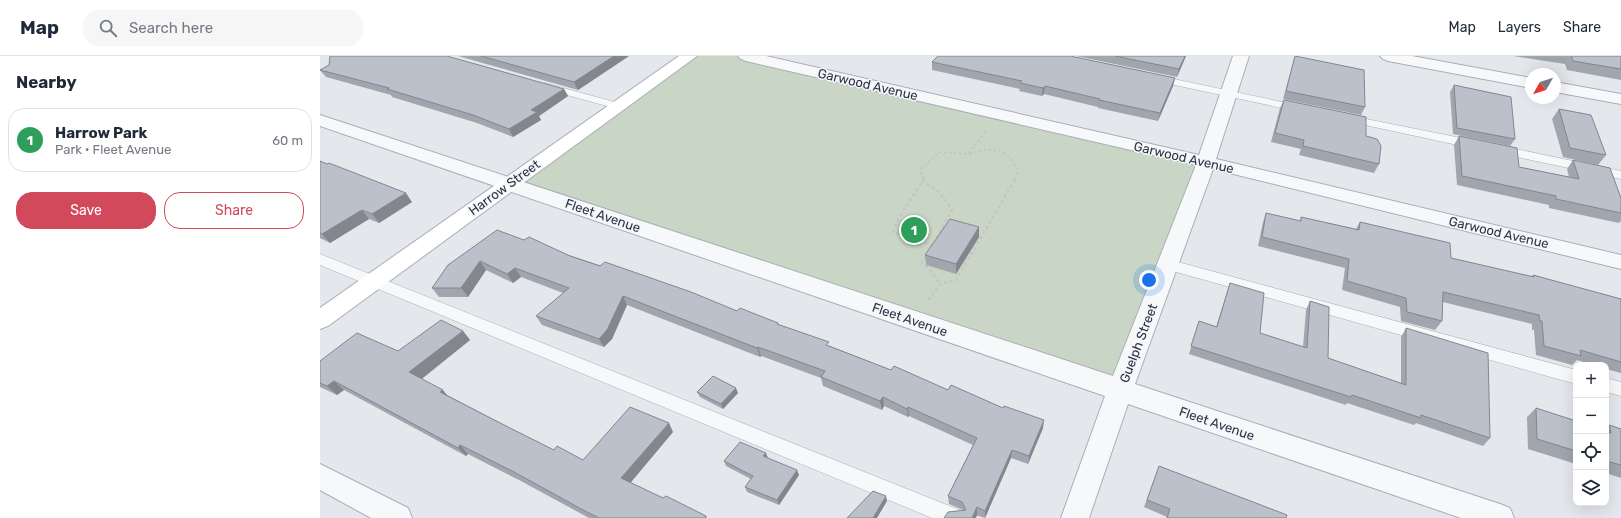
<!DOCTYPE html>
<meta charset="utf-8">
<style>
body{margin:0;font-family:Rubik,sans-serif;background:#f6f6f7;color:#1f2937}
.controls{position:absolute;right:12px;bottom:12px;display:grid;overflow:hidden;border-radius:8px;box-shadow:0 4px 16px #0002}
.controls button{width:36px;height:36px;display:grid;place-items:center;padding:0;border:0;border-bottom:1px solid #e0e1e3;background:#fff;color:#1f2937;font:20px sans-serif}
.compass{position:absolute;left:1205px;top:12px;width:36px;height:36px;border-radius:50%;background:#fff;box-shadow:0 4px 16px #0002;rotate:231deg}
.you{position:absolute;left:829px;top:224px;width:14px;height:14px;margin:-10px;border:3px solid #fff;border-radius:50%;background:#1a73e8;box-shadow:0 0 0 6px #1a73e833}
.badge{display:grid;place-items:center;width:26px;height:26px;border-radius:50%;background:#d1495b;color:#fff;font-size:13px;font-weight:700}
.pin{position:absolute;translate:-50% -50%;border:2px solid #fff;box-shadow:0 1px 4px #0006}
.list{margin:0;padding:0;list-style:none}
h2{display:flex;justify-content:space-between;align-items:center;height:52px;margin:0;padding:0 16px;font-size:17px}
h2 small{font-size:13px;font-weight:400;color:#747a83}
.list li{display:grid;grid-template-columns:26px 1fr auto;gap:12px;align-items:center;box-sizing:border-box;height:64px;margin:0 8px 8px;padding:0 8px;border:1px solid #e0e1e3;border-radius:16px}
.list b{display:block;font-size:15px;white-space:nowrap}
.list p{margin:0;font-size:13px;white-space:nowrap;color:#747a83}
.list em{font-size:13px;font-style:normal;color:#747a83}
.actions{display:flex;gap:8px;padding:12px 16px}
.actions a{flex:1;padding:9px 0;border:1px solid #d1495b;border-radius:16px;text-align:center;font-size:14px;color:#d1495b}
.actions .main{background:#d1495b;color:#fff}
.icon{flex:none;width:22px;height:22px;fill:none;stroke:currentColor;stroke-width:2;stroke-linecap:round;stroke-linejoin:round}
.map{position:relative;flex:none;width:1301px;height:462px;overflow:hidden}
header{display:flex;align-items:center;gap:24px;box-sizing:border-box;height:56px;padding:0 20px;background:#fff;border-bottom:1px solid #e0e1e3}
header strong{font-size:19px}
nav{display:flex;gap:22px;margin-inline-start:auto;font-size:14px}
.search{width:280px;height:36px;background:#f6f6f7;display:flex;align-items:center;gap:10px;box-sizing:border-box;padding:0 14px;border-radius:16px;color:#747a83;font-size:15px}
main{display:flex}
aside{flex:1;background:#fff}
.map>svg:first-child{display:block}
.green{fill:#c9d6c5}
.lines{fill:none;stroke-linecap:round;stroke-linejoin:round}
.lane-casing{stroke:#a9aeb7;stroke-width:1}
.street-casing{stroke:#a9aeb7;stroke-width:2}
.secondary-casing{stroke:#a9aeb7;stroke-width:2}
.path-far1{stroke:#c2c5cb;stroke-width:2;stroke-dasharray:2.5 2.5;stroke-linecap:butt}
.path{stroke:#c2c5cb;stroke-width:2.5;stroke-dasharray:3 3;stroke-linecap:butt}
.lane{fill:#f7f8fa;fill-rule:evenodd}
.street{fill:#f7f8fa;fill-rule:evenodd}
.secondary{fill:#fff;fill-rule:evenodd}
.wall{fill:#a1a5ae}
.shaded-wall{fill:#83868d}
.building{fill:#bbc0ca;stroke:#83868d}
.labels{text-anchor:middle;stroke-width:3;stroke-linejoin:round;paint-order:stroke}
.street-label{font-size:13px;fill:#2b3445;stroke:#f4f6f9}
</style>
<header>
<strong>Map</strong>
<div class="search"><svg class="icon" aria-label="search" viewBox="0 0 24 24"><circle cx="10" cy="10" r="6"/><path d="M15 15l6 6"/></svg>Search here</div>
<nav><a>Map</a><a>Layers</a><a>Share</a></nav>
</header>
<main>
<aside>
<h2>Nearby<small></small></h2>
<ul class="list">
<li><span class="badge" style="background:#2e9e5b">1</span><div><b>Harrow Park</b><p>Park · Fleet Avenue</p></div><em>60 m</em></li>
</ul>
<div class="actions"><a class="main">Save</a><a>Share</a></div>
</aside>
<div class="map">
<svg width="1301" height="462" viewBox="0 0 1301 462">
<rect width="100%" height="100%" fill="#e4e7ec"/>
<path class="green" d="M369 0H426L886 106 800 334 189 127Z"/>
<g class="lines">
<defs>
<path id="lane" d="M835 19 981 50 987 53 981 56 831 24 830 22Z
M225 27 302 48 304 50 298 53 221 32 220 30Z
M1026 59 1156 85 1162 89 1156 93 1022 64 1020 62 1022 60Z
M1177 89 1301 115V123L1173 96 1171 93Z
M0 198 642 455 645 462H612L0 209Z
M847 203 1256 314V328L842 212 840 208 842 204Z
M1286 322 1301 326V340L1286 336Z"/>
<path id="street" d="M418 0H446L879 99 913 0H929L896 103 1301 199V213L893 113 815 328 1180 448 1190 452 1194 462H1141L808 348 769 462H741L785 340 0 70V59L793 320 876 109 426 5 421 3Z
M1060 0H1092L1211 22V32L1068 5 1063 3Z
M1235 26 1301 38V48L1235 36Z
M0 408 88 452 92 462H51L0 434Z"/>
<path id="secondary" d="M359 0H377L8 270 0 273V252Z"/>
</defs>
<use href="#lane" class="lane-casing"/>
<use href="#street" class="street-casing"/>
<use href="#secondary" class="secondary-casing"/>
<path class="path-far1" d="M649 98C673 90 691 92 698 119L695 123
M603 123 601 113 619 96 648 98 666 75"/>
<path class="path" d="M603 122V125L579 161 573 176 613 190 612 191
M602 124 619 136 632 153 618 180
M606 200 602 206 613 217 620 228
M608 244 620 228 636 224 696 122"/>
<use href="#lane" class="lane"/>
<use href="#street" class="street"/>
<use href="#secondary" class="secondary"/>
</g>
<path class="wall" d="M138 0H309L258 34Z
M756 0H866L857 21Z
M975 0 1045 51 1041 59 963 43Z
M1193 0H1301V24L1247 14 1245 8Z
M612 6 855 22 853 30 838 65 778 52V51L724 38 722 40 699 35 700 33 612 14Z
M9 9 244 33 248 40 219 60 221 64 193 81 157 67 72 41 71 39 6 21 0 14Z
M1134 29 1195 83 1190 90 1133 78 1130 36Z
M964 44 1046 80 1059 108 1054 117 979 99 981 93 951 86 960 52Z
M1239 53 1286 99 1278 109 1243 101 1232 63Z
M1139 80 1199 111 1249 121 1247 113 1253 104 1301 142V165L1299 167 1229 152V149L1137 129 1134 89Z
M0 105 92 146 59 167 49 163 10 187 0 182Z
M946 157 980 165 981 161 1036 173 1040 166 1131 202 1212 221 1213 219 1301 243V317L1286 313V309H1273L1257 304 1252 309 1216 299 1214 274H1212V268L1123 246 1122 265 1115 274 1081 265 1080 251 1022 234 1025 212 938 190 943 166Z
M659 171V181L636 218 606 209 605 199Z
M204 184 417 255 458 267 459 269 510 290 571 314 628 334 723 372 708 408 691 402 665 462 643 455V454L629 448 628 440 653 389 589 360 588 361 564 350 562 354 503 330 501 322 441 300 440 301 307 249 292 283 284 291 222 269 216 260 243 237 201 221 193 227 166 214 148 241H119L112 232 128 209Z
M910 227 940 277 983 291 986 254 990 245 1008 302 1081 327V281L1086 272 1170 382 1163 390 1096 367 1094 369 1027 347 1026 349 869 298 879 265 896 271Z
M143 275 150 284 101 323 129 340 186 370 234 394 263 404 353 376 310 427 343 442 386 460 387 462H269L201 425 148 398 146 400 24 334 17 339 0 331V305L78 295Z
M377 336 418 337 403 353 380 341Z
M1216 352 1256 365V408L1208 393 1207 361Z
M1289 369 1301 373V422L1286 417V372Z
M448 402 479 419 459 449 427 436 425 431 431 423 406 410 404 405Z
M839 410 966 462H847V461L824 451Z"/>
<path class="shaded-wall" d="M294 0H309L258 34 254 26Z
M865 0H866L857 21 859 13Z
M855 22 853 30 838 65 840 57Z
M725 30 724 38 722 40 723 32Z
M244 33 248 40 219 60 221 64 193 81 189 73 211 54Z
M86 137 92 146 59 167 52 158Z
M42 154 49 163 10 187 2 178Z
M659 171V181L636 218V208Z
M160 205 166 214 148 241 141 232Z
M195 212 201 221 193 227 187 218Z
M303 240 307 249 292 283 284 291 279 283Z
M143 275 150 284 98 326 89 316Z
M438 291 441 300 440 301 437 292Z
M14 325 24 334 17 339 7 330Z
M416 332 418 337 403 353 401 348Z
M123 334 130 343 120 336Z
M563 341 564 350 562 354 560 345Z
M588 351 589 360 588 361 587 353Z
M724 364 723 372 708 408 709 400Z
M349 367 353 376 307 431 301 422Z
M140 389 148 398 146 400 138 392Z
M692 394 691 402 665 462V455Z
M446 397 448 402 443 400Z
M477 414 479 419 459 449 457 444Z
M566 440 567 445 557 462H553Z
M657 451V459L656 462H652Z"/>
<path class="building" d="M10 0H127L244 33 211 54 217 56 189 73 153 59 67 33 69 32 0 14 9 9Z
M161 0H294L254 26Z
M618 0H750L855 22 840 57 779 44 780 43 725 30 723 32 700 27 702 25 612 6Z
M795 0H865L859 13Z
M975 0 1044 14 1045 51 966 35Z
M1251 0H1301V13L1253 5Z
M1134 29 1191 41 1195 83 1137 72Z
M964 44 1046 61V80L1057 83 1061 90 1059 108 983 90 984 84 955 77Z
M1239 53 1271 59 1286 99 1250 92Z
M1139 80 1197 92 1199 111 1259 123 1253 104 1290 112 1301 142V157L1236 143V140L1142 120Z
M0 105 7 108 9 107 86 137 52 158 42 154 2 178 0 177Z
M946 157 981 165V161L1039 174 1040 166 1130 187 1131 202 1214 221 1213 219 1301 243V306L1260 294 1261 300 1224 290 1222 265H1220L1219 259 1123 236 1122 265 1087 256 1086 242 1027 225 1029 203 942 181Z
M630 163 659 171 636 208 605 199Z
M177 174 204 184 209 181 250 200 280 210 285 206 371 236 417 255 420 252 458 267 457 268 509 286 506 289 571 314 574 310 628 334 631 329 683 352 684 350 724 364 709 400 692 394 665 455 657 451 652 462H624L628 456 646 454 642 446 628 440 657 382 588 351 587 353 563 341 560 345 501 321 505 315 438 291 437 292 303 240 287 274 279 283 216 260 249 232 195 212 187 218 160 205 141 232H112L128 209Z
M910 227 944 237 940 277 987 292 990 245 1009 251 1008 302 1086 329V272L1168 297 1170 382 1101 359V362L1032 339 1031 341 871 290 879 265 897 271Z
M121 264 143 275 89 316 123 334 120 336 186 370 234 394 237 390 263 404 310 351 349 367 301 422 343 442 346 440 386 460 385 462H279L265 455 194 416 140 389 138 392 14 325 7 330 0 327V305L37 277 78 295Z
M393 320 416 332 401 348 377 336Z
M1216 352 1256 365V395L1217 383Z
M1289 369 1301 373V409L1286 405V375L1291 377Z
M420 386 446 397 443 400 477 414 457 444 425 431 433 420 404 405Z
M839 410 967 459 966 462H847L850 453 827 444Z
M553 435 566 440 553 462H527Z"/>
<g class="labels">
<g class="street-label">
<text transform="translate(548 28) rotate(13)" y="5">Garwood Avenue</text>
<text transform="translate(864 101) rotate(13)" y="5">Garwood Avenue</text>
<text transform="translate(184 131) rotate(-36)" y="5">Harrow Street</text>
<text transform="translate(283 159) rotate(19)" y="5">Fleet Avenue</text>
<text transform="translate(1179 176) rotate(13)" y="5">Garwood Avenue</text>
<text transform="translate(590 263) rotate(19)" y="5">Fleet Avenue</text>
<text transform="translate(818 287) rotate(-69)" y="5">Guelph Street</text>
<text transform="translate(897 367) rotate(19)" y="5">Fleet Avenue</text>
</g>
</g>
</svg>
<div class="controls">
<button>+</button>
<button>−</button>
<button><svg class="icon" aria-label="locate" viewBox="0 0 24 24"><circle cx="12" cy="12" r="6"/><path d="M12 2v4M12 18v4M2 12h4M18 12h4"/></svg></button>
<button><svg class="icon" aria-label="layers" viewBox="0 0 24 24"><path d="M12 4l9 5-9 5-9-5zM3 14l9 5 9-5"/></svg></button>
</div>
<svg class="compass" viewBox="-18 -18 36 36"><path d="M0-13l5 13h-10z" fill="#e53935"/><path d="M0 13l5-13h-10z" fill="#747a83"/></svg>
<div class="you"></div>
<div class="pin badge" style="left:594px;top:174px;background:#2e9e5b">1</div>
</div>
</main>
